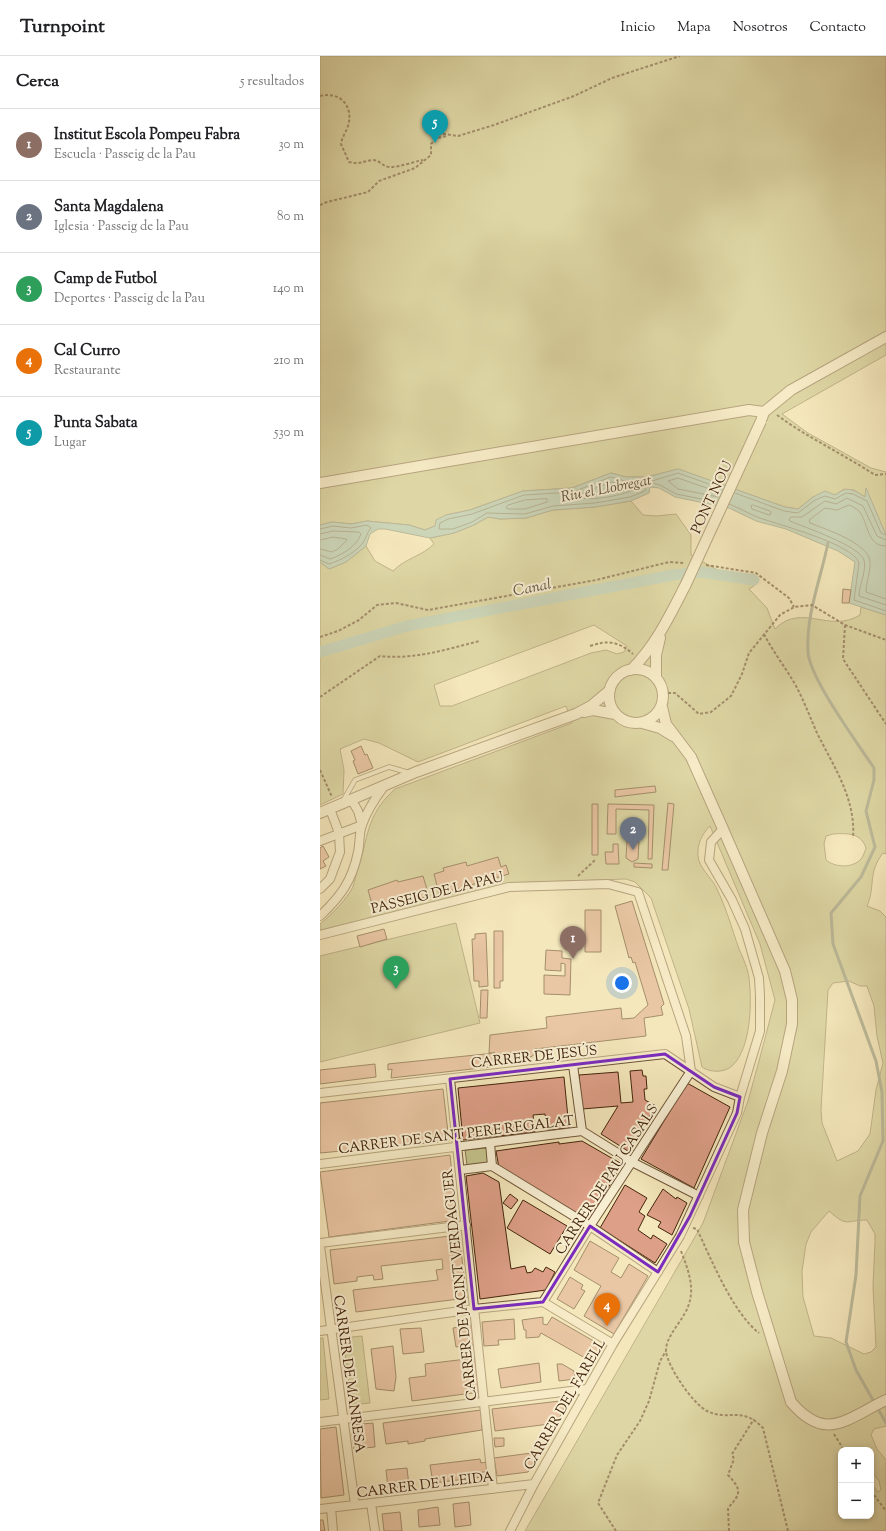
<!DOCTYPE html>
<html lang="es">
<meta charset="utf-8">
<style>
body{margin:0;font-family:"Sorts Mill Goudy",serif;background:#f6f6f6;color:#202124}
.controls{position:absolute;right:12px;bottom:12px;display:grid;overflow:hidden;border-radius:8px;box-shadow:0 2px 6px #0003}
.controls button{width:36px;height:36px;display:grid;place-items:center;padding:0;border:0;border-bottom:1px solid #e0e0e0;background:#fff;color:#202124;font:20px sans-serif}
.you{position:absolute;left:302px;top:927px;width:14px;height:14px;margin:-10px;border:3px solid #fff;border-radius:50%;background:#1a73e8;box-shadow:0 0 0 6px #1a73e833}
.badge{display:grid;place-items:center;width:26px;height:26px;border-radius:50%;background:#8f2418;color:#fff;font-size:13px;font-weight:700}
.pin{position:absolute;translate:-50% -33px;filter:drop-shadow(0 1px 2px #0008)}
.pin::after{content:'';position:absolute;top:21px;width:14px;height:12px;background:inherit;clip-path:polygon(0 0,100% 0,50% 100%)}
.list{margin:0;padding:0;list-style:none}
h2{display:flex;justify-content:space-between;align-items:center;height:52px;margin:0;padding:0 16px;font-size:17px}
h2 small{font-size:13px;font-weight:400;color:#757577}
.list li{display:grid;grid-template-columns:26px 1fr auto;gap:12px;align-items:center;box-sizing:border-box;height:72px;padding:0 16px;border-top:1px solid #e0e0e0}
.list b{display:block;font-size:15px;white-space:nowrap}
.list p{margin:0;font-size:13px;white-space:nowrap;color:#757577}
.list em{font-size:13px;font-style:normal;color:#757577}
.map{position:relative;flex:none;width:566px;height:1475px;overflow:hidden}
header{display:flex;align-items:center;gap:24px;box-sizing:border-box;height:56px;padding:0 20px;background:#fff;border-bottom:1px solid #e0e0e0}
header strong{font-size:19px}
nav{display:flex;gap:22px;margin-inline-start:auto;font-size:14px}
main{display:flex}
aside{flex:1;background:#fff}
.map>svg:first-child{display:block}
.green{fill:#c4c38b;stroke:#84744b;fill-rule:evenodd}
.water{fill:#9cbfb4;stroke:#788170}
.lines{fill:none;stroke-linecap:round;stroke-linejoin:round}
.shore{stroke:#707260;stroke-width:1}
.stream{stroke:#788170;stroke-width:3}
.canal{stroke:#9cbfb4;stroke-width:11}
.building{fill:#dd9f87;stroke:#43240b}
.service-casing{stroke:#6f5537;stroke-width:5.5}
.minor-casing{stroke:#6f5537;stroke-width:10}
.tertiary-casing{stroke:#6f5537;stroke-width:12}
.path{stroke:#43240b;stroke-width:2;stroke-dasharray:3 2;stroke-linecap:butt}
.service{stroke:#f8efd3;stroke-width:4}
.minor{stroke:#f8efd3;stroke-width:8}
.tertiary{stroke:#f8efd3;stroke-width:10}
.tertiary-bridge-casing{stroke:#6f5537;stroke-width:12;stroke-linecap:butt}
.tertiary-bridge{stroke:#f8efd3;stroke-width:10}
.marked{fill:none;stroke:#7b2cbf;stroke-width:3;stroke-linejoin:round}
.labels{text-anchor:middle;stroke-width:4;stroke-linejoin:round;paint-order:stroke}
.street-label{font-size:14px;fill:#43240b;stroke:#f8efd3}
.water-label{font-size:15px;font-style:italic;fill:#5e523e;stroke:#f8efd3}
</style>
<header>
<strong>Turnpoint</strong>
<nav><a>Inicio</a><a>Mapa</a><a>Nosotros</a><a>Contacto</a></nav>
</header>
<main>
<aside>
<h2>Cerca<small>5 resultados</small></h2>
<ul class="list">
<li><span class="badge" style="background:#8d6e63">1</span><div><b>Institut Escola Pompeu Fabra</b><p>Escuela · Passeig de la Pau</p></div><em>30 m</em></li>
<li><span class="badge" style="background:#6b7280">2</span><div><b>Santa Magdalena</b><p>Iglesia · Passeig de la Pau</p></div><em>80 m</em></li>
<li><span class="badge" style="background:#2e9e5b">3</span><div><b>Camp de Futbol</b><p>Deportes · Passeig de la Pau</p></div><em>140 m</em></li>
<li><span class="badge" style="background:#e8710a">4</span><div><b>Cal Curro</b><p>Restaurante</p></div><em>210 m</em></li>
<li><span class="badge" style="background:#0f9aa8">5</span><div><b>Punta Sabata</b><p>Lugar</p></div><em>530 m</em></li>
</ul>
</aside>
<div class="map">
<svg width="566" height="1475" viewBox="0 0 566 1475">
<rect width="100%" height="100%" fill="#f4e7bb"/>
<filter id="stains"><feTurbulence type="fractalNoise" baseFrequency=".005" numOctaves="4"/><feColorMatrix values="0 0 0 0 .2 0 0 0 0 .09 0 0 0 0 .02 0 0 0 .5 -.17"/></filter>
<radialGradient id="worn" r=".72"><stop offset=".6" stop-color="#630" stop-opacity="0"/><stop offset="1" stop-color="#630" stop-opacity=".3"/></radialGradient>
<path class="green" d="M0 0H566V299L462 358 488 377 551 412 566 416V479L546 433 545 441 534 434 524 433 515 439 493 441 478 453 465 451 358 413 327 421H306L291 417 252 432 203 435 150 454 126 459 115 470 105 474 89 469 47 465 31 468 12 466 0 469Z
M311 445 323 459 336 460 356 458 371 479V499L399 515 435 519 434 530 429 533 447 552 455 573C482 546 509 578 540 559L541 551 566 559V798L563 797C547 818 556 830 547 850L560 855 566 861V1370L554 1373 551 1379 557 1393 566 1404V1475H205L383 1167 428 1045 439 1005 455 944 440 888 390 770C382 778 377 788 378 800 379 812 391 821 396 831 406 851 412 873 419 893 423 902 428 913 429 922 432 947 431 991 413 1009 406 1017 390 1017 382 1011L369 953 331 842 315 826 306 823 192 827 0 876V868C11 859 22 848 30 836 34 831 35 822 37 816 49 781 45 760 75 733L252 667 246 650 98 706 59 687 44 683 20 693 24 714 23 738 0 749V506L9 513 26 506 46 490 55 505 73 515C86 502 102 500 114 488L110 482 134 477 154 469 168 461 180 463 206 462 233 454 275 451ZM274 569 307 590 304 596 297 598 286 594 271 597 132 650H120L114 629ZM513 778C528 777 541 777 546 792 545 795 543 801 541 803 532 813 514 811 506 804L504 788 506 780ZM529 925 540 930H547L554 950 557 980 563 1007 556 1034 550 1078 538 1095 517 1105 502 1067 501 1054 508 934 513 927ZM509 1155C528 1172 526 1164 547 1164L555 1178V1186L553 1230 556 1291 551 1296 544 1298 511 1282 494 1280 483 1241 482 1215 486 1188 491 1176ZM521 1394H551V1414L559 1425 561 1434 558 1436 551 1428V1460H521Z
M136 867 160 967 0 1006V900Z
M167 1092 168 1107 147 1109 145 1094Z
M42 1280 50 1347 32 1349 23 1282Z
M0 1282H3L9 1343 0 1344Z"/>
<path class="water" d="M358 413 465 451 478 453 493 441 505 435 515 439C528 430 532 433 545 441L546 432 566 479V559L529 547 535 506 518 495 466 473 436 465 409 452 355 441 339 432 330 431 329 437 311 445 275 451 233 454 206 462 180 463 168 461 154 469 134 477 110 482 65 473H58L50 478 46 490 26 506 9 513 0 506V469L12 466 31 468 47 465 89 469 105 474 115 470 116 464 126 459 150 454 203 435 252 432 291 417 306 421H327Z"/>
<g class="lines">
<path class="shore" d="M291 421 305 425H326L327 427 325 435 310 441 275 447 233 450 205 458 167 457 152 466 133 473H119L120 467 128 463 152 458 204 439 253 436Z
M291 426 315 430 316 432C307 439 269 446 258 441L259 439Z
M415 437 464 455 478 457 495 444 505 440 515 443 526 437 533 438 547 445 561 477 566 479
M399 441 358 433 348 425 358 422 401 437
M227 443V446L205 453H188L186 452 188 449 205 444Z
M397 446 356 438 340 429 333 427 332 425 358 417 403 433
M409 448C419 452 428 457 437 461 456 468 534 488 539 507L534 544 566 555
M433 449 450 455 451 458 449 459 432 453 431 450Z
M0 473 13 470 31 472 47 469 51 472C47 476 46 483 42 488 33 498 21 504 9 508L0 504
M0 478 13 475 39 476 41 478C37 490 22 499 10 503L0 499
M0 484 13 481 26 483 27 484 18 493 12 496 0 493
M566 484 557 480 543 450 527 442 516 448 505 445 482 461H471L469 463 470 465C484 471 540 490 544 504 547 514 539 529 539 540L566 549
M566 490C546 490 549 467 539 455 537 453 532 450 529 449L517 454 505 452 489 464 490 467C505 473 548 487 550 505 551 515 546 526 546 536L566 543"/>
<path class="stream" d="M508 487C501 522 486 558 488 595 488 620 538 688 554 712V724L546 755 555 791 541 821 511 857 513 888 556 1005 562 1036 563 1085 540 1140 536 1219 526 1286 536 1314 566 1367"/>
<path class="canal" d="M0 596 87 570 353 519 381 516 434 524"/>
</g>
<path class="building" d="M523 533 531 534 529 547H522Z
M41 690 45 699 47 698 53 712 38 718 33 705 35 704 31 695Z
M335 730 336 736 295 741V734Z
M348 747 354 748 348 814H342Z
M272 748H278V799H272Z
M288 748 334 749 332 803H328L329 754 296 753V778H287Z
M307 785 319 786 318 803 312 806 306 802Z
M293 788H298L299 808H286L285 796H293Z
M3 790 9 801 3 805 6 810 0 813V792Z
M178 801 181 811 186 809 189 818 119 838 114 818 124 815 123 812 146 806 147 810Z
M314 807 332 808V812L314 811Z
M103 820 109 840 86 846V843L77 845 78 849 54 855 48 834 77 824 78 826Z
M312 845 344 948 341 951 343 959 324 962 326 980 215 993V998L211 1001 206 1000 204 995 175 999V997H169L170 979 227 972 226 961 301 952 302 963 314 962 328 949 315 906 313 907 311 901 309 902 295 850Z
M265 854H281V896H265Z
M64 873 67 883 40 891 37 880Z
M174 875H183V925H180V932H174Z
M166 877 168 930 159 931V925H154L152 883H155V878Z
M226 894 242 895V902L251 903 250 939 224 938V919L245 920V908L241 907V915L225 914Z
M161 934H168L167 962H160Z
M175 997 176 1008 170 1009V1011L71 1022 72 1013 68 1014V1008Z
M55 1008 56 1021 0 1028V1014Z
M322 1014 323 1020H326L327 1033H324L325 1044 336 1050 308 1095 281 1078 298 1050 262 1053 259 1019 298 1016 301 1047 313 1046 310 1015Z
M244 1021 249 1072 227 1074 225 1058 213 1059 215 1076 143 1084 138 1032Z
M367 1027 410 1051 374 1132 321 1103Z
M123 1033 129 1085 0 1097V1047Z
M262 1085 302 1108 268 1166 179 1112 176 1095 239 1086V1088Z
M130 1099 137 1164 9 1181 0 1116Z
M163 1117 179 1126 191 1213 205 1210 207 1217 212 1216 215 1212 223 1216 226 1211 235 1216 226 1234 160 1243 146 1120Z
M305 1129 327 1142 319 1156 325 1160 318 1174 331 1183 333 1179 347 1188 335 1207 280 1172Z
M343 1133 356 1143 357 1141 367 1147 352 1179 338 1171 341 1166 327 1159Z
M190 1138 198 1144 191 1153 183 1147Z
M203 1144 247 1170 230 1198 187 1172Z
M139 1179 147 1242 36 1256 33 1234 118 1224 116 1214 123 1213 122 1203 61 1210 63 1223 54 1224 53 1219 37 1221V1225L14 1228 10 1194Z
M270 1185 299 1202 291 1216 301 1222 309 1208 328 1220 294 1278 264 1260 281 1230 254 1214Z
M250 1221 263 1229 261 1233 265 1235 254 1253 237 1243Z
M223 1261V1268L227 1269 232 1261 284 1291 274 1307 221 1277 219 1281 206 1282V1274H204L202 1264Z
M194 1263 195 1283 178 1284 179 1289 164 1290 162 1266Z
M152 1269 155 1289 136 1291 133 1272Z
M101 1272 104 1296 83 1298 80 1273Z
M73 1290 76 1321 74 1335 56 1333 51 1293Z
M155 1302 160 1336 92 1345 89 1322 106 1320 105 1308Z
M219 1307 221 1326 181 1332 178 1313Z
M237 1308H242L254 1315 255 1323 239 1325Z
M248 1344 237 1367 175 1375 172 1353Z
M161 1354 162 1374 105 1383V1385L88 1388V1385L66 1388 63 1367Z
M53 1367 55 1391 34 1393 31 1369Z
M16 1371 24 1439 1 1442 0 1373Z
M174 1382H184V1390L175 1391Z
M219 1396 208 1416 177 1420 174 1402Z
M160 1403 161 1407 166 1406 167 1416H162V1421L113 1427 110 1409Z
M87 1412 89 1430 68 1432 66 1414Z
M149 1446 151 1469 135 1471 133 1448Z
M118 1451 120 1469 99 1471 98 1454Z
M80 1456 82 1475H64L62 1458Z
M0 1464H3L5 1475H0Z"/>
<g class="lines">
<defs>
<path id="service" d="M23 745 35 724 69 711 90 717"/>
<path id="minor" d="M31 743 38 755 42 769
M0 785 42 769
M0 833 10 823 20 796 19 777 10 753
M0 860C21 840 32 825 38 796 40 787 39 777 42 769 47 754 56 741 65 729
M0 879 189 831 288 828 318 836 366 980 371 1015 270 1170 223 1246
M253 1009 262 1075
M130 1023 173 1433
M0 1037 345 998 394 1031 420 1041
M0 1108 262 1075 312 1106 379 1140
M172 1110 270 1170 338 1216
M140 1114 172 1110 170 1087
M0 1187 146 1169
M0 1190 35 1449
M0 1275 154 1253 223 1246 293 1288
M0 1366 267 1333
M51 1447 55 1475
M11 1452 13 1475
M0 1453 214 1428
M190 1475 214 1428 293 1288 360 1180 417 1057 420 1041 440 975V940L439 922 425 873 412 844 389 804 391 786 403 773"/>
<path id="tertiary" d="M442 362 444 356 471 334 566 281
M0 427 429 354 444 356
M289 640a27 27 0 1 1 54 0a27 27 0 1 1-54 0Z
M311 614C336 589 350 559 366 528
M336 621V599L340 582
M342 651 346 668 371 701 403 773 465 915 472 944V968L462 1015 442 1077 423 1154 424 1186 437 1236 471 1346C506 1387 526 1363 566 1344
M264 656 273 654 295 658
M322 667 340 672 353 680
M0 757 96 716 256 658 271 650 290 634"/>
</defs>
<use href="#service" class="service-casing"/>
<use href="#minor" class="minor-casing"/>
<use href="#tertiary" class="tertiary-casing"/>
<path class="path" d="M0 40C20 35 34 50 28 70 26 76 22 81 21 88L29 106C41 109 42 105 53 104 60 104 63 111 70 111 80 111 93 106 103 104
M118 77 138 80 174 69 254 40 292 22 360 0
M0 149 7 146 48 136 59 125 95 112 111 99V88L117 82 127 80
M457 359C488 382 523 398 555 419L566 418
M386 509 436 517 469 542 474 551
M525 569 523 603 566 668
M444 578C453 596 466 612 476 630 484 645 490 661 497 677 514 711 536 743 533 782
M0 581 18 575 39 564 57 549 76 547 108 554 276 524 349 506 365 507
M270 590C288 584 298 585 313 598
M343 637H355L379 658 391 656 411 640 422 618 429 597 460 559 474 551 492 549 525 569 566 584
M0 641 60 600C95 604 127 593 160 585
M0 714 12 741
M258 820 275 804
M373 1172 377 1173C391 1203 413 1257 439 1277
M361 1195C369 1216 377 1236 365 1257 360 1266 353 1274 349 1283 347 1286 346 1291 346 1295 347 1310 373 1348 387 1355 409 1366 421 1349 443 1372L468 1475
M514 1378 524 1394
M551 1435 566 1455
M296 1475 278 1447 297 1399 320 1365 329 1345 340 1305 346 1295
M409 1475 408 1452C422 1437 421 1433 408 1419L414 1403 412 1398 434 1363"/>
<use href="#service" class="service"/>
<use href="#minor" class="minor"/>
<use href="#tertiary" class="tertiary"/>
<defs>
<path id="tertiary-bridge" d="M366 528 441 365"/>
</defs>
<use href="#tertiary-bridge" class="tertiary-bridge-casing"/>
<use href="#tertiary-bridge" class="tertiary-bridge"/>
</g>
<path d="M0 0H566V1475H0ZM345 998 394 1031 420 1041 417 1057 370 1160 338 1216 270 1170 223 1246 154 1253 130 1023Z" fill="#f4e7bb" fill-opacity=".55" fill-rule="evenodd"/>
<path class="marked" d="M345 998 394 1031 420 1041 417 1057 370 1160 338 1216 270 1170 223 1246 154 1253 130 1023Z"/>
<g class="labels">
<g class="street-label">
<text transform="translate(391 441) rotate(-65)" y="5">PONT NOU</text>
<text transform="translate(117 836) rotate(-14)" y="5">PASSEIG DE LA PAU</text>
<text transform="translate(214 1000) rotate(-6)" y="5">CARRER DE JESÚS</text>
<text transform="translate(136 1078) rotate(-7)" y="5">CARRER DE SANT PERE REGALAT</text>
<text transform="translate(286 1123) rotate(-57)" y="5">CARRER DE PAU CASALS</text>
<text transform="translate(139 1229) rotate(-96)" y="5">CARRER DE JACINT VERDAGUER</text>
<text transform="translate(30 1318) rotate(82)" y="5">CARRER DE MANRESA</text>
<text transform="translate(244 1348) rotate(-60)" y="5">CARRER DEL FARELL</text>
<text transform="translate(105 1428) rotate(-7)" y="5">CARRER DE LLEIDA</text>
</g>
<g class="water-label">
<text transform="translate(286 432) rotate(-11)" y="5">Riu el Llobregat</text>
<text transform="translate(212 531) rotate(-11)" y="5">Canal</text>
</g>
</g>
<rect width="100%" height="100%" filter="url(#stains)"/>
<rect width="100%" height="100%" fill="url(#worn)"/>
</svg>
<div class="controls">
<button>+</button>
<button>−</button>
</div>
<div class="you"></div>
<div class="pin badge" style="left:253px;top:903px;background:#8d6e63">1</div>
<div class="pin badge" style="left:313px;top:794px;background:#6b7280">2</div>
<div class="pin badge" style="left:76px;top:933px;background:#2e9e5b">3</div>
<div class="pin badge" style="left:287px;top:1270px;background:#e8710a">4</div>
<div class="pin badge" style="left:115px;top:87px;background:#0f9aa8">5</div>
</div>
</main>
